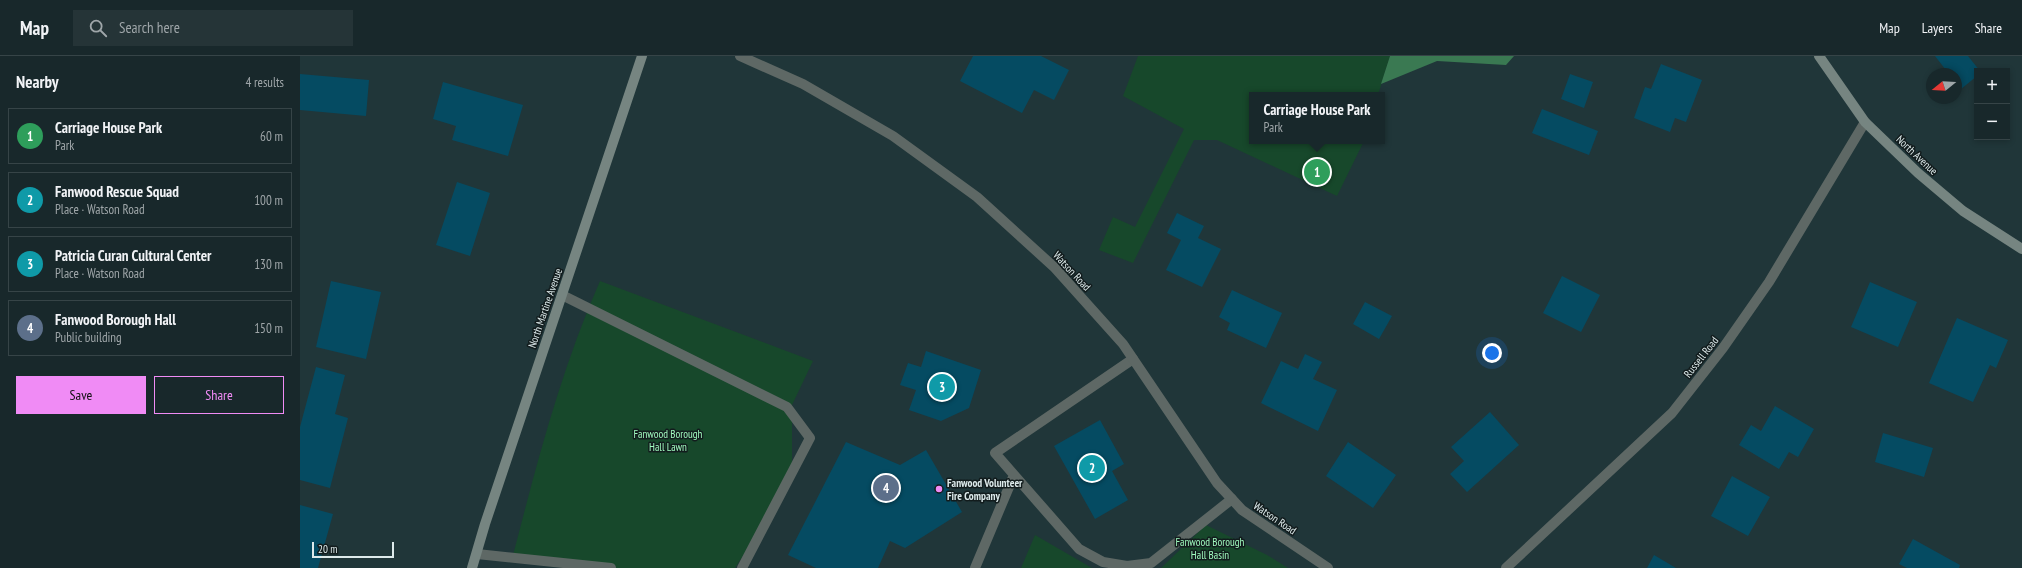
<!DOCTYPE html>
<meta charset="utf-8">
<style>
body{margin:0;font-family:"PT Sans Narrow",sans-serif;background:#253437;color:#f1f3f6}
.controls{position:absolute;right:12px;top:12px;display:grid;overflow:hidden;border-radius:0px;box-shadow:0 2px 6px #0003}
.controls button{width:36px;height:36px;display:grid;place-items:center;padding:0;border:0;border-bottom:1px solid #364447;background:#18282b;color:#f1f3f6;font:20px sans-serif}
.compass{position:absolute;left:1626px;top:12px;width:36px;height:36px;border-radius:50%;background:#18282b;box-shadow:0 2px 6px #0003;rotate:252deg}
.scale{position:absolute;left:12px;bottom:10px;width:82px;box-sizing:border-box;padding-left:4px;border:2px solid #ddeaeb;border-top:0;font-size:11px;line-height:14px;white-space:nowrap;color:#ddeaeb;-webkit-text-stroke:3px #121c1d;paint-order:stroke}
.you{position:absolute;left:1192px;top:297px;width:14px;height:14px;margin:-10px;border:3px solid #fff;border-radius:50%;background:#1a73e8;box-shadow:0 0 0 6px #1a73e833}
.badge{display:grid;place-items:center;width:26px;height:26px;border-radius:50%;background:#f08bf5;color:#fff;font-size:13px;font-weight:700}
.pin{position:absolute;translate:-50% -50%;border:2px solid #fff;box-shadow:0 1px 4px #0006}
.popup{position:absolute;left:949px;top:36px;width:136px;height:52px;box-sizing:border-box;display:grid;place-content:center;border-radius:0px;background:#18282b;filter:drop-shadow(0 1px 3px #0005);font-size:13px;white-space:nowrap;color:#9fa6a9}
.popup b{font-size:15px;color:#f1f3f6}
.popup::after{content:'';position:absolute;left:50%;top:100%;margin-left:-8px;border:8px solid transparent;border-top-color:#18282b}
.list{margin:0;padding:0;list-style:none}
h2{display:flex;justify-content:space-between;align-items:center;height:52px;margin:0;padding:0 16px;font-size:17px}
h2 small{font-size:13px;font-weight:400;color:#9fa6a9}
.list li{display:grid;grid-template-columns:26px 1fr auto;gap:12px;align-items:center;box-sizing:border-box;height:56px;margin:0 8px 8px;padding:0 8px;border:1px solid #364447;border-radius:0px}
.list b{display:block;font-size:15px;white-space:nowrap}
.list p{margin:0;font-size:13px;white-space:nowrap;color:#9fa6a9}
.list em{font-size:13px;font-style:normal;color:#9fa6a9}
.actions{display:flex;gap:8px;padding:12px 16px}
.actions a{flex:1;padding:9px 0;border:1px solid #f08bf5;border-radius:0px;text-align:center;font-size:14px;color:#f08bf5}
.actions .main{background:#f08bf5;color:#111}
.icon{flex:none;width:22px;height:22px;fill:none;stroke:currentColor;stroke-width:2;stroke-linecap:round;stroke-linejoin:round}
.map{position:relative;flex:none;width:1722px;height:512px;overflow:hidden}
header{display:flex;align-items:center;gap:24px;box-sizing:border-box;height:56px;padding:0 20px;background:#18282b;border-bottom:1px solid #364447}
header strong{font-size:19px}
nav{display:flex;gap:22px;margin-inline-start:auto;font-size:14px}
.search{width:280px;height:36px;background:#253437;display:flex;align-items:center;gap:10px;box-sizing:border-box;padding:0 14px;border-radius:0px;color:#9fa6a9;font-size:15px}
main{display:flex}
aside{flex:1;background:#18282b}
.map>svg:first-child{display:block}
.green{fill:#17482b}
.forest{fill:#3a7952}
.building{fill:#054b62}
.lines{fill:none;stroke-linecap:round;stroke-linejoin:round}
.lane{stroke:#5e6865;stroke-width:10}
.street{stroke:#5e6865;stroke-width:10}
.secondary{stroke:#768581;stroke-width:10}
.poi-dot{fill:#f08bf5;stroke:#121c1d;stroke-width:1.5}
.labels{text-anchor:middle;stroke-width:3;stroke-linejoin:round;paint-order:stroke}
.street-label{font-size:11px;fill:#ddeaeb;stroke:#121c1d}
.park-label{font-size:11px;fill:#a0fbbf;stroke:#121c1d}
.poi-label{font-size:11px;font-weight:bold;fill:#ddeaeb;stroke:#121c1d;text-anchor:start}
</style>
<header>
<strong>Map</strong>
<div class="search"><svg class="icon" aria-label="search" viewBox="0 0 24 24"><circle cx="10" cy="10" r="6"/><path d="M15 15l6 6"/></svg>Search here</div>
<nav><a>Map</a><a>Layers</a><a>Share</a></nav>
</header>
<main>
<aside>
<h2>Nearby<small>4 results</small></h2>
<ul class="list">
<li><span class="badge" style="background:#2e9e5b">1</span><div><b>Carriage House Park</b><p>Park</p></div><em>60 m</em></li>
<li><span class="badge" style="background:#0f9aa8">2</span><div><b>Fanwood Rescue Squad</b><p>Place · Watson Road</p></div><em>100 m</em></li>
<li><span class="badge" style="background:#0f9aa8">3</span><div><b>Patricia Curan Cultural Center</b><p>Place · Watson Road</p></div><em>130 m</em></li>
<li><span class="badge" style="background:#5c6f8a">4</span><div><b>Fanwood Borough Hall</b><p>Public building</p></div><em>150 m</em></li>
</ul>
<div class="actions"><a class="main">Save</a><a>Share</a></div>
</aside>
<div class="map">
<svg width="1722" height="512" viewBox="0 0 1722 512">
<rect width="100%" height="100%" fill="#203639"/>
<path class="green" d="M838 0H1090L1078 39H952V85H1064L1037 140 917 84H894L833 207 799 194 813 161 835 171 884 73 823 40Z
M300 225 513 305 492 349V407L448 492 435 512H265L212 503C237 407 260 316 300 225Z
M906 469 967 499 988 512H861Z
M735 479 792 512H721Z"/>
<path class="forest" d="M1090 0H1214L1206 9 1137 5 1081 28Z"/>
<path class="building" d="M673 0H741L769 14 754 44 734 34 722 57 660 25Z
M1635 0H1668L1680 15H1677V20L1661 33 1656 27V18H1649Z
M1361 8 1402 24 1386 66 1375 62 1370 76 1334 62 1345 31 1351 33Z
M0 18 69 24 66 60 0 54Z
M1270 18 1293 26 1284 52 1261 43Z
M143 26 223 49 208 100 152 84 156 70 133 63Z
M1242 53 1298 75 1289 99 1232 77Z
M157 126 190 137 170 200 136 189Z
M877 157 904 170 898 182 921 193 902 231 866 214 881 184 867 177Z
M1262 220 1300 239 1281 276 1243 257Z
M31 225 81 236 66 303 16 291Z
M1570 226 1617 246 1598 291 1551 271Z
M932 234 982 257 966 292 927 274 930 267 919 261Z
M1065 246 1092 260 1079 283 1053 268Z
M1657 262 1708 284 1696 312 1690 309 1673 346 1629 327Z
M626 295 681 314 669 352 641 365 609 354 616 334 600 329 608 307 621 311Z
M1005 298 1022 306 1013 323 1037 334 1018 375 961 347 981 305 998 313Z
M16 311 45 319 35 358 48 362 30 432 0 424V371Z
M1475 350 1514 373 1498 401 1489 396 1479 413 1439 389 1451 369 1461 375Z
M1190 356 1219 389 1167 436 1150 418 1164 405 1151 391Z
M800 364 824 408 812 415 828 444 795 463 754 390Z
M1583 377 1633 392 1624 421 1575 406Z
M546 386 600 409 626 394 662 456 605 492 590 485 578 512H516L488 499Z
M1048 386 1096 419 1073 452 1026 420Z
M1432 420 1470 441 1448 480 1411 460Z
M0 449 33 458 18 512H0Z
M1613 483 1660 509 1659 512H1607L1599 508Z
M1354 499 1376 512H1347Z"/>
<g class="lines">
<path class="lane" d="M262 239 487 351 510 382 442 512
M833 303 695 397 779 493 803 506 827 510 851 507 932 443
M177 498 311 512
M675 512 714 419"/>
<path class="street" d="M440 0 503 28 593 80 677 141 754 211 823 288 917 427 942 454 1028 512
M1206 512 1372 357 1423 292 1469 226 1565 66"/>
<path class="secondary" d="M1519 0 1565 66 1618 117 1663 155 1722 193
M172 512 185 468 342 0"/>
</g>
<circle class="poi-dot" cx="639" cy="433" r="4"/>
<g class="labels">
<g class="street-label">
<text transform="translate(1617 99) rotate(43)" y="4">North Avenue</text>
<text transform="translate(772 215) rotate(47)" y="4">Watson Road</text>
<text transform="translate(245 252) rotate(-71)" y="4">North Martine Avenue</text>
<text transform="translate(1401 301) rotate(-52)" y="4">Russell Road</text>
<text transform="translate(975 462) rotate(34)" y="4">Watson Road</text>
</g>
<g class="park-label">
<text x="368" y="382">Fanwood Borough<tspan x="368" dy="13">Hall Lawn</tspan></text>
<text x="910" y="490">Fanwood Borough<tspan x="910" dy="13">Hall Basin</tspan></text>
</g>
<g class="poi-label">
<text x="647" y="431">Fanwood Volunteer<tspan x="647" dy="13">Fire Company</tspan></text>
</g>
</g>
</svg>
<div class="controls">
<button>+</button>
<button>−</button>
</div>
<svg class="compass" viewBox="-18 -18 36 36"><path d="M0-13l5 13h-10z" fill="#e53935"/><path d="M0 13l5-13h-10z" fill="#9fa6a9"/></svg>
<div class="scale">20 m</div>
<div class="you"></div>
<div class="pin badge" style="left:1017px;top:116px;background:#2e9e5b">1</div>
<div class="popup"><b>Carriage House Park</b>Park</div>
<div class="pin badge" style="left:792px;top:412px;background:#0f9aa8">2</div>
<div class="pin badge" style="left:642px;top:331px;background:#0f9aa8">3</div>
<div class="pin badge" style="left:586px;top:432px;background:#5c6f8a">4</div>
</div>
</main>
